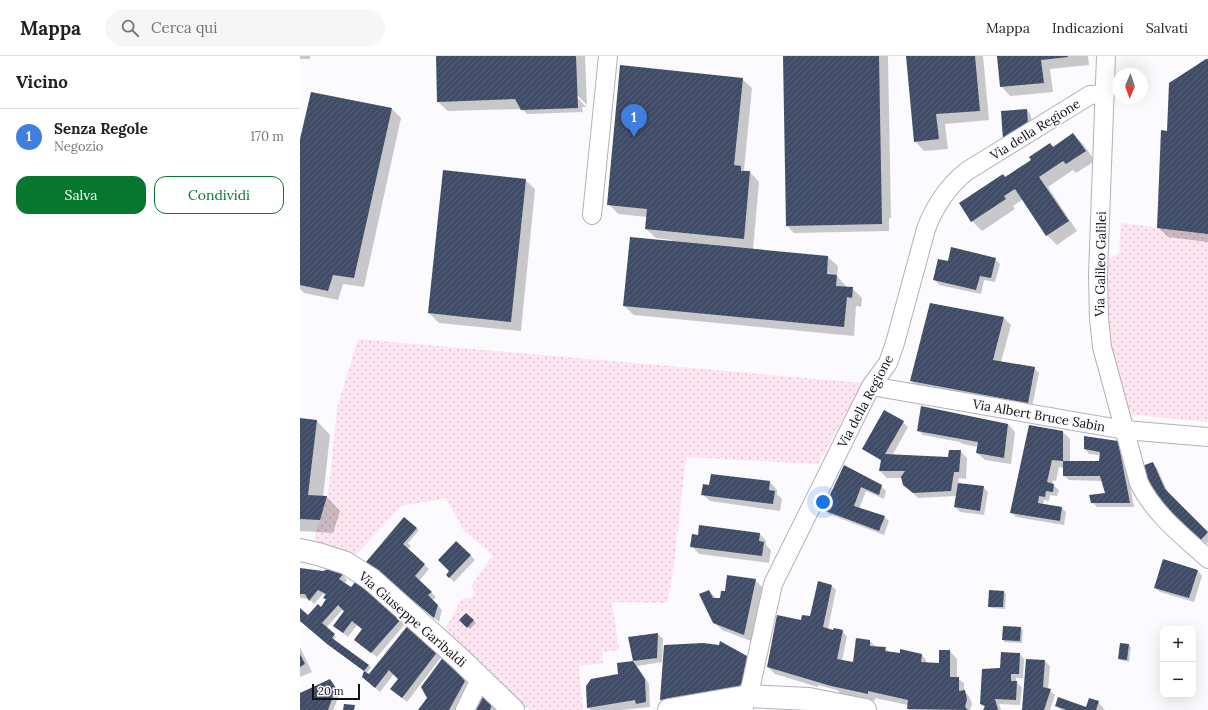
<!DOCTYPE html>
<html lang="it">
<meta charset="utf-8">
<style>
body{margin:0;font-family:Lora,serif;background:#f6f6f6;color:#202124}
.controls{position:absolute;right:12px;bottom:12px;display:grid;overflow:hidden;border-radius:8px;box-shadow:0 4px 16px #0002}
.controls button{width:36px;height:36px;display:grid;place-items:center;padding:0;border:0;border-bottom:1px solid #e0e0e0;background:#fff;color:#202124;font:20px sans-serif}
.compass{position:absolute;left:812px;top:12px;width:36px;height:36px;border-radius:50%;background:#fff;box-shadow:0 4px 16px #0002;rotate:182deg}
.scale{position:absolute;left:12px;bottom:10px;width:48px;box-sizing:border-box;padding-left:4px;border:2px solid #111015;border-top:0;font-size:11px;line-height:14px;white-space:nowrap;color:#111015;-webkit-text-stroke:3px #fbfafd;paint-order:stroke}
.you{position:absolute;left:523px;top:446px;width:14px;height:14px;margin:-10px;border:3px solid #fff;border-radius:50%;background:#1a73e8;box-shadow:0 0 0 6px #1a73e833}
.badge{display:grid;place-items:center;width:26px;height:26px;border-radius:50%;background:#06772c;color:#fff;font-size:13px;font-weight:700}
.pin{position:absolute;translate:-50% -33px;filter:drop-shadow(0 1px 2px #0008)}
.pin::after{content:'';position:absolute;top:21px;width:14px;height:12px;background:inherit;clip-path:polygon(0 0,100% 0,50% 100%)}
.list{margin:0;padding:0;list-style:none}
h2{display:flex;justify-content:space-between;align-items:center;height:52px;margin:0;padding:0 16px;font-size:17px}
h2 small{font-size:13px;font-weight:400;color:#757577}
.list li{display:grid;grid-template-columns:26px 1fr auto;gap:12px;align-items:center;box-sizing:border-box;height:56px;padding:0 16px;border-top:1px solid #e0e0e0}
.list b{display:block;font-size:15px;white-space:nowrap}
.list p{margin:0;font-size:13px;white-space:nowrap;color:#757577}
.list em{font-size:13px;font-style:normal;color:#757577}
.actions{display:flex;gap:8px;padding:12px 16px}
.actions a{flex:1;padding:9px 0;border:1px solid #06772c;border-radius:12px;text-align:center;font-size:14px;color:#06772c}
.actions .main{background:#06772c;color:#fff}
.icon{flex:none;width:22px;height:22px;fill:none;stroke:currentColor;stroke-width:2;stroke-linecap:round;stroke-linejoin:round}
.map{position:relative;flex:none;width:908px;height:654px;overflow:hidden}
header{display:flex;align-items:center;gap:24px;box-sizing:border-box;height:56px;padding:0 20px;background:#fff;border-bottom:1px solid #e0e0e0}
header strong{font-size:19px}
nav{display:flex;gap:22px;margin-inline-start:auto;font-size:14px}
.search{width:280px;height:36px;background:#f6f6f6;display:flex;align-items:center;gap:10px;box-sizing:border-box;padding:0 14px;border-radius:22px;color:#757577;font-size:15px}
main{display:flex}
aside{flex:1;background:#fff}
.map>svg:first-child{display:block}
.grass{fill:url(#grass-dots)}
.shadow{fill:#0003}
.building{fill:url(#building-hatch)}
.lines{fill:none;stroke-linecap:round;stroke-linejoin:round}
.minor-casing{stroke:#b2b0bf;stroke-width:20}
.secondary-casing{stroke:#b2b0bf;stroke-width:24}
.minor{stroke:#fff;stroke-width:18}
.secondary{stroke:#fff;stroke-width:22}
.labels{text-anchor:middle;stroke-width:4;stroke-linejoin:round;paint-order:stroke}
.street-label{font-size:13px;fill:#111015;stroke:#fbfafd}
</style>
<header>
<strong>Mappa</strong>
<div class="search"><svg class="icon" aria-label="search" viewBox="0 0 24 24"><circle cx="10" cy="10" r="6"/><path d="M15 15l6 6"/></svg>Cerca qui</div>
<nav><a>Mappa</a><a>Indicazioni</a><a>Salvati</a></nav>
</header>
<main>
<aside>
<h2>Vicino<small></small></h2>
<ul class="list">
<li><span class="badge" style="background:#3f7fe0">1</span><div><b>Senza Regole</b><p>Negozio</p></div><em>170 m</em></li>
</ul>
<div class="actions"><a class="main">Salva</a><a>Condividi</a></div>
</aside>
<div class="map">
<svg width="908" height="654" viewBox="0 0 908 654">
<defs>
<pattern id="grass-dots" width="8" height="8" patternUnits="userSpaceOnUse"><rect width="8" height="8" fill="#fee5ef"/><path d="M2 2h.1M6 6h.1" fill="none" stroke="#d9c3cc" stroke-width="1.8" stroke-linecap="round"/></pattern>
<pattern id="building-hatch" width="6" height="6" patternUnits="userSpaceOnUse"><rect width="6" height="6" fill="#404c66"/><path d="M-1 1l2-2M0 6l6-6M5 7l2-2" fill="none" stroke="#586177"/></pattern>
</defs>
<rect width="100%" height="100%" fill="#fbfafd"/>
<path class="grass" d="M821 167 908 178V366L826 358 808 280V204L819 197Z
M58 283 563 327 518 408 386 401 373 517 367 547 312 546 319 594 302 596 303 607 279 610 283 654H231L224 651 203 634 145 573 162 543 171 542 175 536 171 530 193 499 164 475 146 442 101 450 54 501 13 486 29 432 37 352Z"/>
<path class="shadow" d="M0 0H10V3H0Z
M137 0H285L287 49 275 37 274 38 286 51H282L283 56 227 58 222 53 148 55 138 46Z
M484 0H588L591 162H589V175L494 177 487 170Z
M607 0H683L689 64 645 68 648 93 624 95 615 85Z
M698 0H788L789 9 750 13 753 36 710 40 701 30Z
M908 4V186L868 181 858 171 868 76Z
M442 23 452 32 444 114 450 116 459 126 453 194 528 201 538 210 537 220 546 230V232H552L562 242 561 251 556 250 554 280 334 259 324 250 372 184 356 182 346 173 347 161 318 158 309 148Z
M92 53 101 62 64 231 43 228 38 244 4 237 0 233V88Z
M727 54 731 59 732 74 704 84Z
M773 78 783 88 795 105 776 117 773 114 748 131 777 175 757 189 747 179 723 143 713 150 715 153 682 175 672 165 705 122Z
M225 124 235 133 221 275 139 267 129 257Z
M695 203 700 208 695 226 684 224 681 238 639 229 635 224 649 206Z
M630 248 704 262 711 269 701 306 734 312 739 317 732 351 618 332 611 325Z
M622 351 708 368 715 376 711 408 685 404 677 397 678 391 663 388 660 386 623 379 618 374Z
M0 363 17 365 30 379 23 441H27L40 455 33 477 0 475Z
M603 366 608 371 592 400 649 402 660 395 667 402 666 423 659 422 658 428 683 431 688 436 684 459 660 456 655 451 657 440 618 442 609 433 602 422H587L580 415 583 406 563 393Z
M763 376 770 383V406H800V399L789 398 785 393 818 386 823 391 834 451H797L792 446 806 438 802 425 769 424 764 420V412L759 411 756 425 753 424 752 428 759 434 757 440 750 439 749 445 744 444 743 449 762 452 766 456 764 469 716 461 711 456Z
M852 407 857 412 869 439 908 477V486L904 491 850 434Z
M544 410 581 430 586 435 584 443 566 435 559 453 584 461 589 465 584 479 529 458 524 453Z
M412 419 470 426 477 434V438L482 443 480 455 410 445 402 438 410 430Z
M116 472 119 474 108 487 111 490 107 494 129 513 119 525 136 541 132 544 142 554 139 566 72 510Z
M459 477 466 485V489L471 494 469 507 399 498 392 490 398 480Z
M170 499 175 504 154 526 147 519Z
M0 513 23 516 31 513 43 519 47 524 44 528 106 567 77 601 60 588 63 574 57 569 48 581 34 570 46 555 43 553 26 572 36 581 33 584 71 611 66 618 69 620 109 569 142 600 107 646 91 633 99 623 94 618 80 636 63 621 65 616 30 590 0 565V553L9 561 21 552 27 544 24 542 26 540 23 538 14 548 9 543 0 542Z
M898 515 902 520 894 546 860 536 855 531Z
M455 524 462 531 451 585 422 574 414 566 409 535 416 542 420 543 426 536Z
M531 529 536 534 528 573 542 575 547 580 542 605 554 607 570 585 576 591 585 592 590 597 622 599 626 604V607L640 608 650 595 657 603V622L664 627V635L669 640 672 648 670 654H609L608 649 575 642V645L540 637 537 634 518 629V631L475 618 468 611 502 565 511 561Z
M704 536 706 538 705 553 691 552 689 550Z
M166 558 176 567 170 573 160 564Z
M721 572 723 574 722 587 705 586 703 584Z
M358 578 363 583 362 606 337 610 349 628 350 651 321 654H291L288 651 322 621 318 608 335 606 329 582Z
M829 589 831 591 829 606 821 604 819 602Z
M0 591 12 616 0 621Z
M720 598 724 603 723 622H716V626L722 631 720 649 699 648 701 654H684L685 651 681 648 701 613Z
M446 600 451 605 446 634 365 648 361 644Z
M745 605 750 610 748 633 755 639 750 654H723Z
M148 606 170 630 157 654H120Z
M30 624 40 638 33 654H0V638Z
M798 646 805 654H761L756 650 787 652Z
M191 649 196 654H177Z"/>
<path class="building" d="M136 0H276L278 52 221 54 215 43 137 46Z
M483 0H579L582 168 486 170Z
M606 0H675L680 55 636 58 639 83 614 86Z
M697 0H768V1L741 4 744 27 700 31Z
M906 3H908V178L857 172 861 74 867 75 869 27Z
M320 9 443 22 434 109 441 110V115H450L444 183 345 173 347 153 307 149Z
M11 36 92 52 54 222 33 219 28 235 0 229V83Z
M727 53 728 69 703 84 701 55Z
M773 77 786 95 766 108 763 105 739 121 769 165 746 180 715 133 704 140 706 143 671 166 659 147 703 118 705 121 731 104 729 101 750 87 753 91Z
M143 114 226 123 211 266 128 257Z
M330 181 528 200 527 218 537 219 536 230 553 231 552 242 547 241 544 271 323 250Z
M651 191 696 202 691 222 680 220 676 234 633 224 638 203 648 205Z
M630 247 704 261 693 304 735 311 728 347 610 325Z
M621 350 708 368 704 402 676 397 678 386 617 375Z
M584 354 604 365 585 398 648 401 649 394H661L659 416H654L651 435 613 437 603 429 601 421 605 415H579L581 404 562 393Z
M0 362 17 364 8 439 27 440 20 464 0 463Z
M729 369 763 375V405H799L800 396 784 393V380L818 385 830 447H791L789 439 805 437 800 420H763V405L752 404 747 426 754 428 753 436 746 435 745 441 739 440 738 447 762 451 760 465 710 457Z
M853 406 865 433 908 476 898 487 849 435 842 410Z
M544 409 582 429 579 439 561 431 554 450 585 460 579 475 523 454Z
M411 418 470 425 469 434 475 435 473 448 401 439 403 428 409 429Z
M658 427 684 430 680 455 654 451Z
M104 461 117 472 103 488 125 508 115 520 132 536 128 539 138 549 134 562 66 506Z
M399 469 460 477 459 485 464 486 462 500 390 491 392 478 398 479Z
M156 485 171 499 149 522 146 519 149 515 138 504Z
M863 503 898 514 889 542 854 532Z
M0 512 23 515 31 512 43 518 39 523 51 531 55 526 102 562 71 597 54 584 62 573 52 565 43 577 33 570 44 555 38 549 22 567 35 578 32 582 69 609 64 615 27 588 0 565V552L8 559 18 548 21 551 26 543 23 542 26 538 18 534 9 545 5 538H0Z
M427 519 456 523 444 579 413 567 399 538 409 534 413 542H420L421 535H425Z
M518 525 532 529 523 571 533 574 534 572 543 574 537 603 553 606 556 582 570 584V590L586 591 585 595 600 597V593L622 598 621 606 639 607V594H650V621H659V635L665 634 667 643 665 651 668 654 607 653 608 644 568 635V638L531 630 467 611 477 559 501 564 502 559 510 560Z
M689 534 704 535 703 551H688Z
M166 557 174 564 167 572 159 564Z
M109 568 138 595 102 642 90 633 98 623 89 614 75 632 62 621 64 615 69 618Z
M703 570 721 571 720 585 702 584Z
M358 577 357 602 333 605 328 581Z
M420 585 447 600 442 630 360 644 364 589 403 587 419 589Z
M820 587 829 588 827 604 818 603Z
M701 596 720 597 719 618H711V625H717L716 644 695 643 698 654H683L685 650 680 648 682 613 700 612Z
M0 598 5 608 0 611Z
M144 600 165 625 149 654H118L127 642 121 631Z
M726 603 745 604 743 631 751 633 744 654H722Z
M333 605 345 623 346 646 336 648 335 644 287 652 286 630 291 623 318 618 317 607Z
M30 623 36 632 28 654H0V637Z
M183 641 192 648 190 654H176Z
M758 641 786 651 789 642 799 645 796 654H767L755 650Z
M44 648 55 649 54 654H43Z"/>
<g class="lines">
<defs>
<path id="minor" d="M806 0 798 219 799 262 802 291 839 427C855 459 882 479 908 503
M292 159 308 0
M571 330 825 374 908 381
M165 654 180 623
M443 654 451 629 473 528 571 330 588 307 595 287 626 173C635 149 647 131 667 115L790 39 805 38"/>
<path id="secondary" d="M0 494 18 498 46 507 71 523 159 602 213 654
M369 654 449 640 509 643 565 654"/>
</defs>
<use href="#minor" class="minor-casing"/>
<use href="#secondary" class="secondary-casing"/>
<use href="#minor" class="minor"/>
<use href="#secondary" class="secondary"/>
</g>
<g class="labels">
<g class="street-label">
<text transform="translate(735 73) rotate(-32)" y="5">Via della Regione</text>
<text transform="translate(800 208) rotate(-89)" y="5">Via Galileo Galilei</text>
<text transform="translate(565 345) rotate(-62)" y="5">Via della Regione</text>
<text transform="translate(739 359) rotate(10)" y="5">Via Albert Bruce Sabin</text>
<text transform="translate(113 563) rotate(41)" y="5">Via Giuseppe Garibaldi</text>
</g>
</g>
</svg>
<div class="controls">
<button>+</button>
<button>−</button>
</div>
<svg class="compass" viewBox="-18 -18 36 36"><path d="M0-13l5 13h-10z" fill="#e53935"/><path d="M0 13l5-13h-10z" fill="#757577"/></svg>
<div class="scale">20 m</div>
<div class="you"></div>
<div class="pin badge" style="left:334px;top:81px;background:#3f7fe0">1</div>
</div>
</main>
